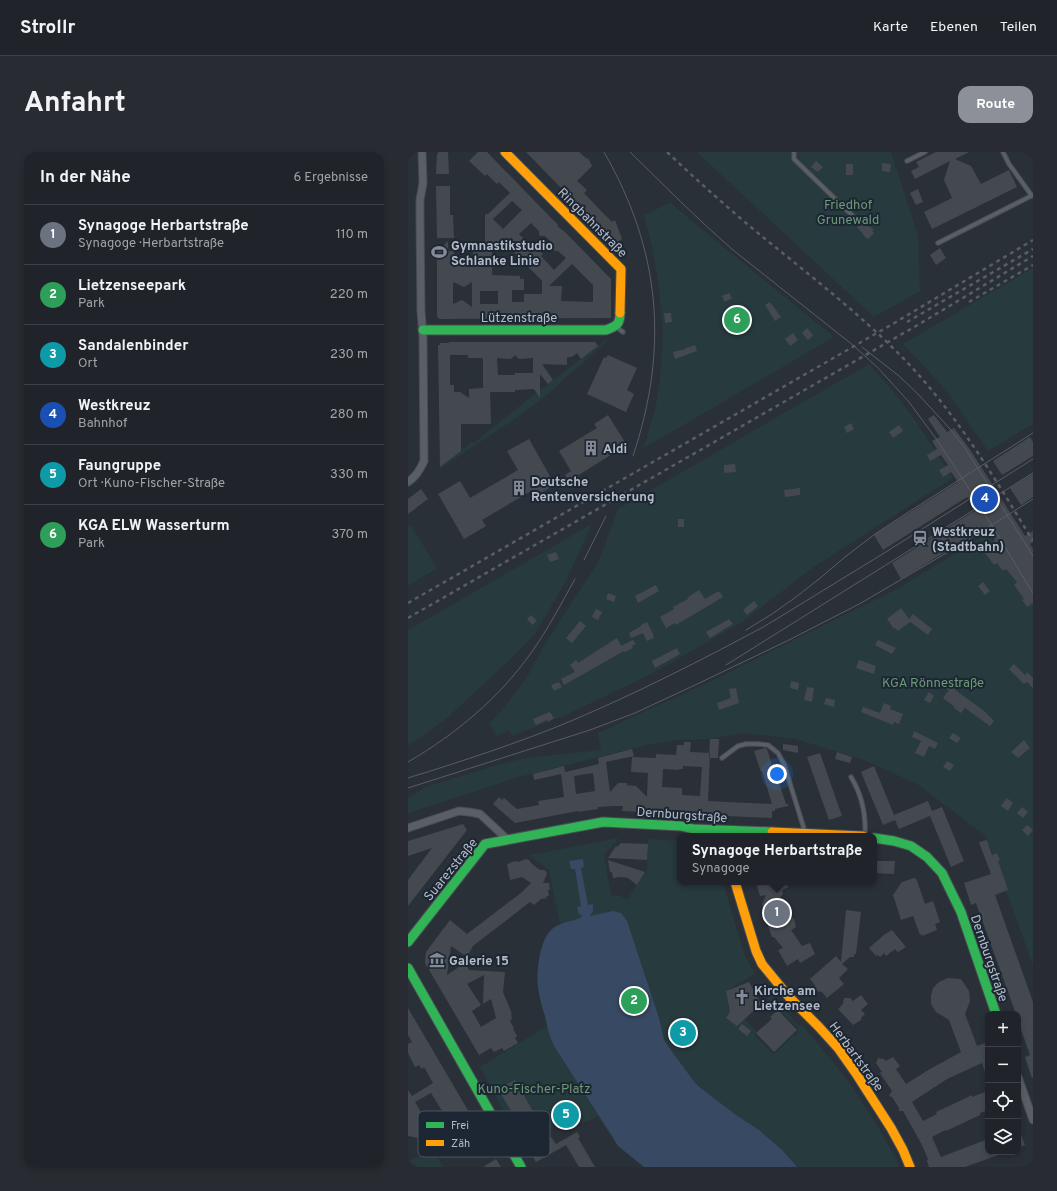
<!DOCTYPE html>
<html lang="de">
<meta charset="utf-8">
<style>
body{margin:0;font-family:Overpass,sans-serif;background:#282c32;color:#f1f3f6}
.controls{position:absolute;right:12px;bottom:12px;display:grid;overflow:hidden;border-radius:8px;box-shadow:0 2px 6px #0003}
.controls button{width:36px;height:36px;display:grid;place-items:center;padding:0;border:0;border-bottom:1px solid #3d4147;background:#20242a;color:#f1f3f6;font:20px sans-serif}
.you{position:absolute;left:369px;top:622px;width:14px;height:14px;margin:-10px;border:3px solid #fff;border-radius:50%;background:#1a73e8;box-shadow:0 0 0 6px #1a73e833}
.badge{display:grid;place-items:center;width:26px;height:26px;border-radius:50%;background:#8c9099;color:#fff;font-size:13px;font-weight:700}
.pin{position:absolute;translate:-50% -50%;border:2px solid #fff;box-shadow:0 1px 4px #0006}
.popup{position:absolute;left:269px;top:681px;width:200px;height:52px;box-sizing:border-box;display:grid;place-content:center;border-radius:8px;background:#20242a;filter:drop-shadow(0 1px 3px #0005);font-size:13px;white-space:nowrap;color:#a2a4a8}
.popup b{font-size:15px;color:#f1f3f6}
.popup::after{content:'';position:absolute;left:50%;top:100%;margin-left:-8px;border:8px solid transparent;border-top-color:#20242a}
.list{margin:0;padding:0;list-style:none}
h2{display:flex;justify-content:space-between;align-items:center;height:52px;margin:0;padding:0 16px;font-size:17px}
h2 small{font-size:13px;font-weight:400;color:#a2a4a8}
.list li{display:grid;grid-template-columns:26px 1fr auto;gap:12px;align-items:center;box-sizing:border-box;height:60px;padding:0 16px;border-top:1px solid #3d4147}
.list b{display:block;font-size:15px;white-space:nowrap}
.list p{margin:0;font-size:13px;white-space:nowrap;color:#a2a4a8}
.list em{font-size:13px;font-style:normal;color:#a2a4a8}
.icon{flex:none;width:22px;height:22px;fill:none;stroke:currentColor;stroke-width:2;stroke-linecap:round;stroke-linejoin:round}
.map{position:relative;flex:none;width:625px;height:1015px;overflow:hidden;border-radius:12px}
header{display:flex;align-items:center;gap:24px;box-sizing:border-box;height:56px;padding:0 20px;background:#20242a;border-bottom:1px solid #3d4147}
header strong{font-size:19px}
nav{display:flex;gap:22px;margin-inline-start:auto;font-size:14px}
.intro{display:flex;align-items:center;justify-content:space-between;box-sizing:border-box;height:96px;padding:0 24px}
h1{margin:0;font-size:28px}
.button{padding:10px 18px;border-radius:12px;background:#8c9099;color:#fff;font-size:14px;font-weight:700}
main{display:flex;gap:24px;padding:0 24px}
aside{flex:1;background:#20242a;border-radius:12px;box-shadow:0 2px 6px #0003}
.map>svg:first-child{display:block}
.green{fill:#273a3e}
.water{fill:#384963}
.building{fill:#444950;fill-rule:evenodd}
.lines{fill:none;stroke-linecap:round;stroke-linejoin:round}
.lane-casing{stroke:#484c53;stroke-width:5.5}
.street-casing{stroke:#484c53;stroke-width:9}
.fast-casing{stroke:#484c53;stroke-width:11}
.slow-casing{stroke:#484c53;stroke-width:11}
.lane{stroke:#5a5e66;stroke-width:3.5}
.street{stroke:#5a5e66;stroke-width:7}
.fast{stroke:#30b455;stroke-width:9}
.slow{stroke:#ff9f0a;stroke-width:9}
.tram{stroke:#595d64;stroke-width:1}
.rail{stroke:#595d64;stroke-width:2.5;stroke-dasharray:4 4;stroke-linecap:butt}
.labels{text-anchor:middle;stroke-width:4;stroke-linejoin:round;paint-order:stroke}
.park-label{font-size:13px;fill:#6b9a76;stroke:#1d2633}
.street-label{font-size:13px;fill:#b4bcc9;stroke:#1d2633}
.poi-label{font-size:13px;font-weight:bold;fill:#b4bcc9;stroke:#1d2633;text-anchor:start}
.key{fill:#1d2633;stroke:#4a5360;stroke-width:1}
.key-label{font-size:11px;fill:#b4bcc9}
</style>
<header>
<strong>Strollr</strong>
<nav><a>Karte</a><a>Ebenen</a><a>Teilen</a></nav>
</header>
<div class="intro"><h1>Anfahrt</h1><a class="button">Route</a></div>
<main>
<aside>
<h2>In der Nähe<small>6 Ergebnisse</small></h2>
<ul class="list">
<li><span class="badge" style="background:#6b7280">1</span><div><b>Synagoge Herbartstraße</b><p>Synagoge · Herbartstraße</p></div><em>110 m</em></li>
<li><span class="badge" style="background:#2e9e5b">2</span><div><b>Lietzenseepark</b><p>Park</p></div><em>220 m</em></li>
<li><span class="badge" style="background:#0f9aa8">3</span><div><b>Sandalenbinder</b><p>Ort</p></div><em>230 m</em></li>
<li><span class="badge" style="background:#1a4fb4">4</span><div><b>Westkreuz</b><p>Bahnhof</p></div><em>280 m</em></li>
<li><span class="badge" style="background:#0f9aa8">5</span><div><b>Faungruppe</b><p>Ort · Kuno-Fischer-Straße</p></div><em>330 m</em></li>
<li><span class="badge" style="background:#2e9e5b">6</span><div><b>KGA ELW Wasserturm</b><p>Park</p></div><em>370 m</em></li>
</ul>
</aside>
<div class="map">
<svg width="625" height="1015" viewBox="0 0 625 1015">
<rect width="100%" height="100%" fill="#2a3038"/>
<path class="green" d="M289 0H483L510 84 512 139 466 165Z
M262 51 426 185 236 296 248 253 252 229 255 178 250 128 244 95 236 63Z
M625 116V272L580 299 539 239 495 192Z
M200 186 201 187 174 212 160 223 145 238 113 263 30 318 27 319 64 290 66 291 109 256Z
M461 212 485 239 507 268 545 326 407 414 333 471 241 523 158 563 104 584 101 578 89 584 81 572 95 557 118 527 138 490 191 409 210 357Z
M2 372 29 416 0 434V374Z
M184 372 158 429 127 482 95 514 38 567 0 594V478Z
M580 381 625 450V813L578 684 509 632 454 607 387 587 336 581 302 587 267 588 239 593 111 625 0 661V645L7 642 17 635 89 613 118 606 193 598 190 581 314 524 491 436Z
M211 686 196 703 203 744 211 743 219 748 239 718 240 687 272 689V730H315L333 792 337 804 347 822 318 839 321 858 338 869 348 879 347 884 366 902 386 883 387 884 390 881 389 879 391 877 369 856 355 841 357 836 392 875 394 873C418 901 441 928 460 959 470 974 479 991 488 1007L491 1015H236L210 994 190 964C178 971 167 974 154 968L113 992 72 915 139 874C133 847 126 831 133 803 136 787 139 781 152 772L141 718 121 703Z
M26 997 35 1015H0V1009Z"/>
<path class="water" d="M175 707 176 715 173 716 180 753 185 752V759L182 764 205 759 213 761 219 769 251 866 256 888 260 894 284 927 290 934 328 963 351 978 375 999 389 1015H236L210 994 204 984 146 894C141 884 139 874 137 864 134 855 131 844 130 835 128 819 132 790 142 779 149 772 158 770 167 768 170 767 173 765 175 764L171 762 169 755 173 754 167 717H163L161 709Z"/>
<path class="building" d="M30 0H40L41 22H28L29 2H30Z
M70 0H79L150 73 149 74 157 80 203 127V166L32 167 29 165V100L40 89V99H46V114H65V93H77V62H80L102 41 91 30 89 32 79 22 77 24 61 9ZM104 49 114 58 95 77 85 67ZM123 71 131 79V82L132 84H137L145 92V97L147 99H150L158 106 146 118 133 104 135 102 127 94 125 96 111 82ZM84 93H97V96H102L134 129V142H116V150H104V138H116V127H112V124L84 123ZM164 112 185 133V150L153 149 154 134H141ZM45 130 56 135 64 130V155L54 148 45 152ZM72 139H90V152H72Z
M118 0H171L179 7 180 6 184 14 169 29 179 38 176 41 195 61 204 70 207 68 214 87 208 92Z
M528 0H561L547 7 563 14 573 32 601 18 609 35 524 77 516 60 544 46 536 28 542 9 507 27 503 19 511 15 508 10Z
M408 9 415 15 410 20 403 15Z
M474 11 483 12 482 20 474 19Z
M438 12H445V23H438Z
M28 34H42V63H45L46 86H29Z
M510 37 515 50 508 53 502 41Z
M454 70 460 75 461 74 466 78 464 79 466 81 460 87 458 86 449 75Z
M532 96 538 106 528 113 522 103Z
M321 141 324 146 317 150 314 144Z
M362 150 373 165 367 169 357 153Z
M256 161H263L264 170 257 171Z
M399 176 405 183 400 188 394 181Z
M385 181 390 188 382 194 377 187Z
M41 190H187L190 194 173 207 169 201 164 205H159V213L134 212 145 228 140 232 132 222V246L126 237 107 238V240H82L83 272H53V299L32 315 30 193H32V191H41ZM42 203H60V206H75V236L61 237V246L52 240H46V233H42ZM107 203 111 207 125 206V221H107V223H90L89 206 103 207Z
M287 193 289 199 267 207 265 200 278 197V196Z
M200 203 229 216 219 238 226 242 218 260 179 242 196 205 198 206Z
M200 263 217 290 210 295 211 298 161 329 157 323 163 319 151 299 189 276 186 272Z
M526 263 539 280 546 276 563 299 617 384 625 379V390L622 392 625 397V451L619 455 614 448 616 447 606 433 609 430 598 417 595 419 589 411 586 413 574 397 587 388 578 375 493 427 484 411 568 358 559 345 475 398 466 383 550 330 543 320 535 325 531 318 540 313 533 303 522 309 519 303 529 297 524 289 532 285 520 267Z
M443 271 446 277 439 281 436 275Z
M491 273 495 279 485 286 481 280Z
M622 285 625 290V304L594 323 585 309Z
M121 287 147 333 126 345 123 339 74 368 78 374 56 387 30 342 52 329 62 346 110 318 99 299Z
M327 312 328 320 316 321V313Z
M625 322V345L613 353 602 336Z
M392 336V343L377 345 376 338Z
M13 337 20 347 0 362V347Z
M270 367H276V375H270Z
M148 400 151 407 142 410 139 403Z
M575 430 582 439 577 443 570 434Z
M248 433 251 439 230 451 227 444Z
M291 438 297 447 309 440H312L315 445 268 473 267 471 258 476 252 465 266 457 265 455 280 447 279 446Z
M200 441 208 444 206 450 198 447Z
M346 449 350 454 339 463 335 458Z
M493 456 501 467 505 462 524 477 520 483 502 470 490 479 487 476 486 477 479 467Z
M188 457 194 460 190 468 184 465Z
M123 463 129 469 124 473 119 467Z
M321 467 325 472 302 486 298 480Z
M172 469 178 474 164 491 158 486Z
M239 470 246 484H245L246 486 239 489 235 481 223 486 221 481 233 474V473Z
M209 486 213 494 225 488 228 492 224 494 225 496 217 500 216 499 156 533 153 527 167 520 162 513 168 508 170 511Z
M470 488 488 496 484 502 467 493Z
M269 496 272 502 247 516 244 509Z
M451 508 468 514 466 522 448 516Z
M606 512 617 523 619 520 625 526V536L619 530 616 532 601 517Z
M383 529 391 531 390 538 382 536Z
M151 530 154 535 146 539 143 533Z
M543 530 548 534 546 537 576 559 586 569 582 574 557 556 553 561 546 556 547 555 535 546 541 538 538 537Z
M399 535 406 536 404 550 396 548Z
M328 536 331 551 311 558 309 551 323 546 321 537Z
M521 540 526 544 522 551 516 548Z
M418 546 427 548 426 555 416 552Z
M476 551 483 554 482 557 495 562 491 572 486 570 485 573 453 560 455 555 472 561Z
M142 560 146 566 140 570 139 568 128 573 125 567Z
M506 579 530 591 527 597 521 594 516 605 507 601 513 589 504 585Z
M545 581 553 586 549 591 541 586Z
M302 587H311L310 606H301Z
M616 588 622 596 610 606 603 600Z
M276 590H283L282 600 302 601 300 649 364 652 354 619 353 620 346 599 357 596 359 597 370 632V628L378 652H380V654L367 657V659H364V666L214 659 215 654H206L190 655V657L170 660V659L107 671 85 652 91 645 94 648 96 646 109 657 131 653 130 649 156 645 153 622 126 628 125 622 156 614 157 620 191 612 190 606 224 597 226 604 198 610 202 640 210 631H219V633L228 634 239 645 240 621 223 620 224 605 248 606V602L268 603 269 593H276ZM275 614 294 615 292 644 274 643V636L254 635 255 617 271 618V617H275ZM185 621 187 639 168 642 166 624Z
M375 592 390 594V601L375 598Z
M429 600 444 605 442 611 427 607Z
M412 601 434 664 421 668 399 605Z
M539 609 546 613 542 619 535 615Z
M466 614 486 663 520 649 524 659 534 655 556 709 543 715 522 664 491 677 487 668 475 673 453 620Z
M599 646 605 651 600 659 593 654Z
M614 655 620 660 615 666 609 661Z
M55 672 59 678 0 754V728L24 696 0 704V689Z
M619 673 625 678 620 684 614 678Z
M579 688 584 703 589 701 592 708 590 709 600 738 587 743 625 850V926H624L617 905 622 903 610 869V862H608L568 751 563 753 556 731 583 722 571 690Z
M213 691 240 692 239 708 200 706 208 694 209 695Z
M118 707 121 708 124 712 132 718H135L138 719 139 722 135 731H141L142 737 140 738 141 744H138L139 746 133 747 126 753 122 750 65 794 59 805 43 794 39 823 57 811 61 818 97 820 95 840 104 862H103L104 867 102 869 106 876 105 877 109 884 107 886 110 891 96 899 94 896 86 900 83 896 71 903 17 811 18 800 42 768 59 782 113 741 123 731 114 725 102 728 99 712 103 711V710L110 709V710ZM76 823 75 852 83 847 88 866 73 875 64 859 73 853 59 832Z
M200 708 237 720 229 733 220 726 213 725 205 726 204 720H202Z
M466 709H487L486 722 466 721Z
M506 726V727L508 726 517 752 525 749 532 770 527 772 529 778 514 784V782L512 783 505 764 493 768 485 743 494 730Z
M348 730H364L365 734 375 731 381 735 374 738 375 742 370 748 378 750 380 757 376 760 386 767 388 775 383 778 394 794 402 791 407 802 392 811 390 807 379 814 370 798 375 796 366 785H364L360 774 361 773 358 761 356 760 354 752 358 743 352 744Z
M438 758 453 760 448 802H446V805H442L434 812 440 817 431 826 436 832 419 846 414 840 407 839V833L402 827 428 804 433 810Z
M484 778 498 795 490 800 487 797 478 804 476 801 472 805 470 803 468 804 461 796 477 782Z
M540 826 553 827 561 839 562 849 557 862 569 894 580 890V927H579L574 911 539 927 504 950 515 969 529 962 528 960 558 946 564 943V945L580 939V958L572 961V963L538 979 537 978 524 985 533 1005 580 987V1000L596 1001 557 1015H521L519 1009 520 1007 514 993 495 959H491V956L484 945 481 944 484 939 472 921 474 920 468 911 470 906 476 907 478 909 485 905 492 914 488 917 498 932 522 917 553 900 541 868 528 860 523 852V844L525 836 531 830Z
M341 830 353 852 329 874 318 866 322 860 318 839Z
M453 843 460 852 453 858 457 862 453 866V868L445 873 430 857 435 852 436 846H442L445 849Z
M0 856 75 984 64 990 54 974 52 976 49 972 13 993 10 986 0 984V938L4 944 25 931 16 915 14 917 11 913 7 915 0 901V892L4 890 0 883ZM23 941 41 970 31 974 24 979 7 950Z
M370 858 389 878 366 900 348 881 364 867 362 865Z
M334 872 343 879 339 884 330 877Z
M107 928 130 968 114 977 90 937Z
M610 975 617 993 610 996Z
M169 980 172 985 170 986 187 1015H171L158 993 128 1010 121 998 143 985 148 992Z
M88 1007 93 1015H75Z"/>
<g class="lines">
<defs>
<path id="lane" d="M386 0V7L449 68
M595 0 601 12 624 44
M499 9 517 0
M530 91 625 43
M208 175 215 180
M314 606 330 594 338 592H350L360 593 370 601 376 612 397 680
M443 625C454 643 458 662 457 683"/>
<path id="street" d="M0 330C8 325 12 318 16 309L15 186 13 159 12 67V48L15 31 14 0
M0 676 51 659 61 660 72 662 99 687
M610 925 625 968"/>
<path id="fast" d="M15 178H198C208 174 212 173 212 161
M466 686 486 689 503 694 519 705 534 721 553 760 588 862
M0 790 77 692 195 670 273 674 285 677 364 680
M0 816 113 1015"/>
<path id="slow" d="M97 0 213 117 212 161
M364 680 455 684
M327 730 348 799 354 812 381 845 411 875 430 896 449 923 483 976 495 998 502 1015"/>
</defs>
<use href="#lane" class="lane-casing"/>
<use href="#street" class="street-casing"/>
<use href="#fast" class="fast-casing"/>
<use href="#slow" class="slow-casing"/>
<use href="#lane" class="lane"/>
<use href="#street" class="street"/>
<use href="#fast" class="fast"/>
<use href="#slow" class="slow"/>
<path class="tram" d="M196 0C253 99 261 196 225 304
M222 0C256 33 289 67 325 98L446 194 470 216 501 250 529 288 567 346 625 441
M454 195 491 224 510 242 543 278 557 296 625 404
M176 408 198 364
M338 478 364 462 388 445 411 427 437 405 467 382 499 361 625 281
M318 513 625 321
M0 610C48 582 91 546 123 501 140 477 153 452 167 427
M0 626C55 609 110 591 163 569 229 541 294 508 357 474L473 403 625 307
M0 636 182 578 227 561 285 534 381 488 453 451 552 393 625 347"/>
<path class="rail" d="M259 0C291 30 323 59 356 86 404 125 453 163 496 207 548 261 586 325 625 389
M561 150 625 113
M499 170 625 97
M0 451 488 170 625 88
M0 466 508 174 625 104"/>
</g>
<defs>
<symbol id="stadium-bare" viewBox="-9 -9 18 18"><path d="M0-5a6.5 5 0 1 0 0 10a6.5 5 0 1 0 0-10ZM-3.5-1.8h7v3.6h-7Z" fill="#848b96" stroke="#1d2633" stroke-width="2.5" paint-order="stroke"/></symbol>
<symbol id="building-bare" viewBox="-9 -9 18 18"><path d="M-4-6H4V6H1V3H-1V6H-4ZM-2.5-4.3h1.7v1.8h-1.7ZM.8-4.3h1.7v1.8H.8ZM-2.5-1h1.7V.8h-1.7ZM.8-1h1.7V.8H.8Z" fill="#848b96" stroke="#1d2633" stroke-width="2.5" paint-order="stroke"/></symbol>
<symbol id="station-bare" viewBox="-9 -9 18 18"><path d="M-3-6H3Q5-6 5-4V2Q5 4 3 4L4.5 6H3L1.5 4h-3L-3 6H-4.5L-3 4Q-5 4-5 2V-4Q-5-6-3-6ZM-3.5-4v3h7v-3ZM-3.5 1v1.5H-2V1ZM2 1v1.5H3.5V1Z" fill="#848b96" stroke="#1d2633" stroke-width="2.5" paint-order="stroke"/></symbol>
<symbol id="museum-bare" viewBox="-9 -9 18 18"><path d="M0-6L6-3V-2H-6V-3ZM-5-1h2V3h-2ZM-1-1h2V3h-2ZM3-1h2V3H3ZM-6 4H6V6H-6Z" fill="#848b96" stroke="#1d2633" stroke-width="2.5" paint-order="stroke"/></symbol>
<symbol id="church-bare" viewBox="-9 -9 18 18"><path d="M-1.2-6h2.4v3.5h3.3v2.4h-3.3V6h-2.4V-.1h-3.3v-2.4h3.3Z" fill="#848b96" stroke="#1d2633" stroke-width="2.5" paint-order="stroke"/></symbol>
</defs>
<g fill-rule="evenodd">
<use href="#stadium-bare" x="20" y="89" width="22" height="22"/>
<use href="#building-bare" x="172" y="285" width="22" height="22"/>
<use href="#building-bare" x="100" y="325" width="22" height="22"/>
<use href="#station-bare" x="501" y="375" width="22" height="22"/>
<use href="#museum-bare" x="18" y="797" width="22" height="22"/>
<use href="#church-bare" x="323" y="834" width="22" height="22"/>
</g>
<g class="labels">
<g class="park-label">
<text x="440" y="57">Friedhof<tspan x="440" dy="15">Grunewald</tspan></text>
<text x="525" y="535">KGA Rönnestraße</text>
<text x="126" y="941">Kuno-Fischer-Platz</text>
</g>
<g class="street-label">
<text transform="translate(185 70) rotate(45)" y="5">Ringbahnstraße</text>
<text x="111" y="170">Lützenstraße</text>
<text transform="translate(274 662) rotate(4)" y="5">Dernburgstraße</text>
<text transform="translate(42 717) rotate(-51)" y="5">Suarezstraße</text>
<text transform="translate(582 806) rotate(71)" y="5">Dernburgstraße</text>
<text transform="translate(449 904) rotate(54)" y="5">Herbartstraße</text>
</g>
<g class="poi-label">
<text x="43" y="98">Gymnastikstudio<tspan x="43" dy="15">Schlanke Linie</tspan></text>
<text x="195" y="301">Aldi</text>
<text x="123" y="334">Deutsche<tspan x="123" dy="15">Rentenversicherung</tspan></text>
<text x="524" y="384">Westkreuz<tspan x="524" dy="15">(Stadtbahn)</tspan></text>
<text x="41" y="813">Galerie 15</text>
<text x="346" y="843">Kirche am<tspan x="346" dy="15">Lietzensee</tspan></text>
</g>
</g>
<rect x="10" y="959" width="132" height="46" rx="6" class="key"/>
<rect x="18" y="970" width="18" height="6" fill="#30b455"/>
<rect x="18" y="988" width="18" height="6" fill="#ff9f0a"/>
<g class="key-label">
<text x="43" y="977">Frei</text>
<text x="43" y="995">Zäh</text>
</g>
</svg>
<div class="controls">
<button>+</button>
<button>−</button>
<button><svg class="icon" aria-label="locate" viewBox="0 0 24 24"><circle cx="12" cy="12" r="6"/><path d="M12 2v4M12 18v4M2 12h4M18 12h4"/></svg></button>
<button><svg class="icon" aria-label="layers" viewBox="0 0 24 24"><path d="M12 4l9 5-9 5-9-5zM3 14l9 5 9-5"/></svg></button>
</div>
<div class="you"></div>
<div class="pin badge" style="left:369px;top:761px;background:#6b7280">1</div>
<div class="popup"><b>Synagoge Herbartstraße</b>Synagoge</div>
<div class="pin badge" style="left:226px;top:849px;background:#2e9e5b">2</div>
<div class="pin badge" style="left:275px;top:881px;background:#0f9aa8">3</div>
<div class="pin badge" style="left:577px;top:347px;background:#1a4fb4">4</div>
<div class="pin badge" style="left:158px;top:963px;background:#0f9aa8">5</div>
<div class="pin badge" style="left:329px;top:168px;background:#2e9e5b">6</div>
</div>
</main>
